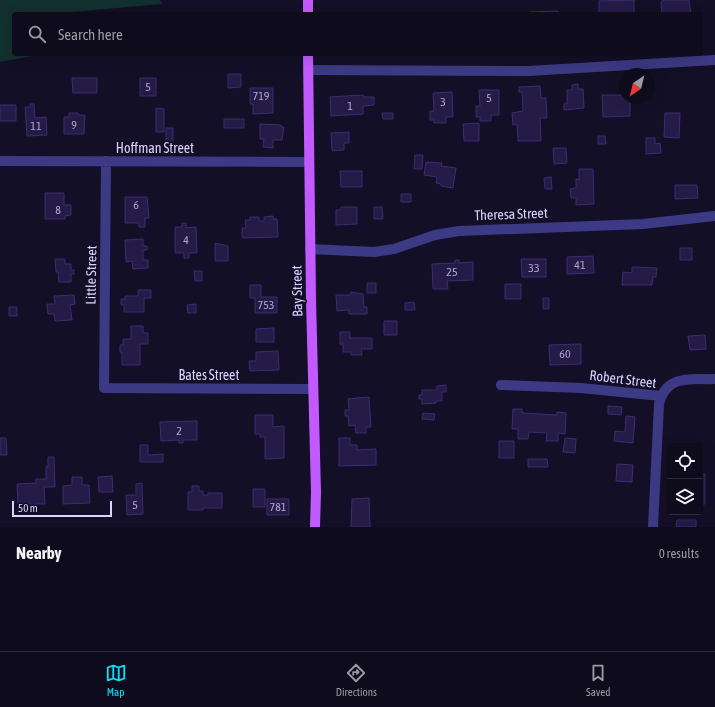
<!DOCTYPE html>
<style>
body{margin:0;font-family:"Asap Condensed",sans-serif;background:#1c1929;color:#f1f3f6}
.controls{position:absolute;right:12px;bottom:12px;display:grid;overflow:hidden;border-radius:4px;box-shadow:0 4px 16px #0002}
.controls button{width:36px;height:36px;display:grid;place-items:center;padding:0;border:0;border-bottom:1px solid #2e2b3b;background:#0e0b1c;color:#f1f3f6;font:20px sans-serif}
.compass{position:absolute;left:619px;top:68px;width:36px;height:36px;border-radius:50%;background:#0e0b1c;box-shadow:0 4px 16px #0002;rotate:215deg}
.scale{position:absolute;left:12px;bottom:10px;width:100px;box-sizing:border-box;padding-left:4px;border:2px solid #d9d4ff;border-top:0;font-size:11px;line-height:14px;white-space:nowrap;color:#d9d4ff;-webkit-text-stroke:3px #130f26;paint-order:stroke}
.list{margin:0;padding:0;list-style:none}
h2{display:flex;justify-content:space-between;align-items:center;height:52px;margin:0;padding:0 16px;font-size:17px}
h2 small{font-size:13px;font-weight:400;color:#9b9ba3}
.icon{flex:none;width:22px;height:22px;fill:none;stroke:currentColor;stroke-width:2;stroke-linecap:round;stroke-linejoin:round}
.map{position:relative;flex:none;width:715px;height:527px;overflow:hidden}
.search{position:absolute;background:#0e0b1c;box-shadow:0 4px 16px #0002;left:12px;right:12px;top:12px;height:44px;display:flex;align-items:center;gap:10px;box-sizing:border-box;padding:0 14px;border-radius:4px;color:#9b9ba3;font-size:15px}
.sheet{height:124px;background:#0e0b1c}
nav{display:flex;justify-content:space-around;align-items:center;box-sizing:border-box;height:56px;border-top:1px solid #2e2b3b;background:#0e0b1c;font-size:11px;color:#9b9ba3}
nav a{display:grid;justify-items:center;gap:2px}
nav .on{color:#00e5ff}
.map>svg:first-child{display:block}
.green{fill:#12302f}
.building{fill:#241b47;stroke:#3b2d73}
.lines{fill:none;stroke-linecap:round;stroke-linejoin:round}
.minor{stroke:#3d3a85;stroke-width:10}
.major{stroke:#c25bff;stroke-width:10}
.labels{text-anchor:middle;stroke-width:4;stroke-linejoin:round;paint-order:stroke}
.number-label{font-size:12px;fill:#aca6d1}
.street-label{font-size:14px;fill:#d9d4ff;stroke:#130f26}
</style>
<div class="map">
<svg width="715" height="527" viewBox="0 0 715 527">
<rect width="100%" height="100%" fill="#130f26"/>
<path class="green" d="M0 0H160L162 4 50 14H14V54H43L0 62Z"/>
<path class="building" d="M634 0V14H599V1Z
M663 0H689L691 14H662L661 2Z
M558 11V14H529V12Z
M228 74H241V87L228 88Z
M72 78H97V93H73Z
M140 78H156V96H140Z
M578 84V89H583L584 108 564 110V104H567V90H572V85Z
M540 86 541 98H546L547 118H540L541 141H518L517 124 513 125 512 113 523 111 522 92H519V87Z
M250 88H273V113L253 114V104H250Z
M479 90H499V115H491V121H480V117H476V106H480Z
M452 92 453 117H446V123H434V120H430V111H434L433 93Z
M363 95 364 97H374V105L363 106V114L331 116 330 97Z
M602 95H625V98H630V116L603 117Z
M30 104H34L35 118 46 117 47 135 27 136 25 107H30Z
M0 105H16V121H0Z
M156 108 164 109V132H156Z
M69 113H78V115H85L84 134H64V117H69Z
M382 113H393V119H383Z
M665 113H680L679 138 664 137Z
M224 119H244V128H224Z
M479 123V141H464L463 124Z
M260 124 281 125V127H284L282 140H273V148L263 147 264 139H260Z
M166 128H173V142L166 141Z
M349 132V143H344V150L332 151 331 133Z
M598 136H605L606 144H598Z
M646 138H655V144L660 143 661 153 646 154Z
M553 148H566L567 163 554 164Z
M415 155H423L422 169H414Z
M426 162 442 163 441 166 456 168 453 188 441 186V184L436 183 437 177 424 175Z
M579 169H593L594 204 576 205V198H571L570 189 576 188V179L579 180Z
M340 171H362V187H341Z
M551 177 552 189H545L544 178Z
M675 185H697L698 198 675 199Z
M45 193H64V205H71V215L65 216V219H45Z
M401 194H411V202H401Z
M125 197H147L149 218H145V227H139V223H125Z
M341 207H357V224L336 225V210H341Z
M374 207H382L383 219H374Z
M273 216V219H277L278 237 242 238V228H246L245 220H250V217H259V221H264V217Z
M182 223H186V228L196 227 197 253H189V258H184V253H175V227H182Z
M143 239V246H147V250H143V260H148V268L133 269 132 261 126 262 125 240Z
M215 243 228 246V261H215Z
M680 248H692V260H680Z
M593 256 594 273 567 274V257Z
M55 259H65V264H71V270H74V274H71V282H59L58 272H56Z
M521 259H546V277H522Z
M455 260H459V263L473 262V280L447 281 448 289H433L432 264 455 263Z
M632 267 657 268 656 277H653L652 285H622L623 272 632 273Z
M194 271H202V281H195Z
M367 283H376V293H367Z
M505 284H521V299H505Z
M250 285H261V297H277V313H255V298H250Z
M138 290H151V298H144V312H124V305H121V299H125V296H138Z
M351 292 363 294 364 307H367V314H349V310L337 311 336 295H350Z
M74 295 75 304 70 305 72 320 55 321 54 314H48L47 304H55L54 296Z
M543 298H549V309H543Z
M414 302 415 310H405V303Z
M196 304V313H188L187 305Z
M9 307H17V316H9Z
M384 321H397V335H384Z
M131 326H143V333H148V344H140V365H122V352H120V345H123V339H131Z
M274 328V342H256V329Z
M340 332H350V338H372V349H361L362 355H351V352H343V344H340Z
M705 335 706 349 690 350 688 336Z
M581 344V364L550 365 549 345Z
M278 351 279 370 250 371 249 361H256V352Z
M446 385V392H442V401H436V403L422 404V399H419V395H422V390H437V386Z
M369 397 371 427H366V433H356L355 425 349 426 348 416H345V410H349L348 399Z
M608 406 622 407 621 415 608 414Z
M513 409H522V413L557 415V412L566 413 565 434 558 433V441H546L547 433 529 432 528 439H518V429H512Z
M423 413 435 414 434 420 422 419Z
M255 415H273V427L284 426V458L265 459V437H260V434H255Z
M626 416 635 417 633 443 614 441 615 431 625 432Z
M197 421V440H183V443H179V440L161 441 160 422Z
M0 438H6L7 455H0Z
M339 438H350V445H357V450L376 449V465L339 466Z
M565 438 576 439 575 453 563 452Z
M499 441H514V458H499Z
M140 445H148V455L163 454V462H140Z
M48 457H54L55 487H44L45 504H35V506H31V503L18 504 17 484 36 483V479H46V467H48Z
M528 459H547L548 467H528Z
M617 464 633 465 632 482 616 481Z
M700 474H705V504H700Z
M112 476 113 492H99L98 477Z
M72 477H82V485H89L90 503 63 504V486L72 485Z
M142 483 143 514 127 515 126 495H136V484Z
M192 486H199V491H203V495H208V493H222V508H203V510H188V492H192Z
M253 489H265V507H253Z
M369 498 370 527H351L352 499Z
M267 499H289V515H267Z
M677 520H696V527H676Z"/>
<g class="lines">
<path class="minor" d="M308 70 528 71 715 60
M0 161 309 162
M106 161 104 388 313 389
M310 249 374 252 394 249 435 235 459 231 643 224 715 216
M501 385 581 388 661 396
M653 527 659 404C666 374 690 380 715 379"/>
<path class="major" d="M308 14V0
M308 54 311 300 316 492 315 527"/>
</g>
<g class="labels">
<g class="number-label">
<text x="148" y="91">5</text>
<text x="261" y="100">719</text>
<text x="489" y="102">5</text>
<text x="443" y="106">3</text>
<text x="350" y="110">1</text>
<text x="74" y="129">9</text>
<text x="36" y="130">11</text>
<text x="136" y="209">6</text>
<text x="58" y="214">8</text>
<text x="186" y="244">4</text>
<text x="580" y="269">41</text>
<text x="534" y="272">33</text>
<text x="452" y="276">25</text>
<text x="266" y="309">753</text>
<text x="565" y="358">60</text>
<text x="179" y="435">2</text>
<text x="135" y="509">5</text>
<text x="278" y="511">781</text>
</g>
<g class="street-label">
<text x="155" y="153">Hoffman Street</text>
<text transform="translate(511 214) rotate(-2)" y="5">Theresa Street</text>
<text transform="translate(91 275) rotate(-89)" y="5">Little Street</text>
<text transform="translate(297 291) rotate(-91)" y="5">Bay Street</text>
<text x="209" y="380">Bates Street</text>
<text transform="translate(623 379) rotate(7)" y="5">Robert Street</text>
</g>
</g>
</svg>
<div class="controls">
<button><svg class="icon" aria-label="locate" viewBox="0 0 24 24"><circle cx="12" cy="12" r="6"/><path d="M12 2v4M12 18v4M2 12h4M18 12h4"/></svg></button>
<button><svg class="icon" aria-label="layers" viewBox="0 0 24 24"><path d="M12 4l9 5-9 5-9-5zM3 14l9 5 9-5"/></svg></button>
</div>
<svg class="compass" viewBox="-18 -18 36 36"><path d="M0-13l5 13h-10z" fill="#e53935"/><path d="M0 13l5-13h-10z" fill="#9b9ba3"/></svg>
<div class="scale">50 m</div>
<div class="search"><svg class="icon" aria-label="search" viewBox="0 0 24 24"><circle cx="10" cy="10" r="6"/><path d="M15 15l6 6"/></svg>Search here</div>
</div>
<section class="sheet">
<h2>Nearby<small>0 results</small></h2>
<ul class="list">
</ul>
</section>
<nav>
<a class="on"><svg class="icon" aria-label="map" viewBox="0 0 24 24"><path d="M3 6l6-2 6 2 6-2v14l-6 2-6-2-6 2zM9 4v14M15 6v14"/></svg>Map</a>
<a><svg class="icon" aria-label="directions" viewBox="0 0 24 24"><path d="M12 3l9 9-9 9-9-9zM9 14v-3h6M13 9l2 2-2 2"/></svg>Directions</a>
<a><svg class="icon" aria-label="saved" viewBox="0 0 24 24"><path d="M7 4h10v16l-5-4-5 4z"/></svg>Saved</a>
</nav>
